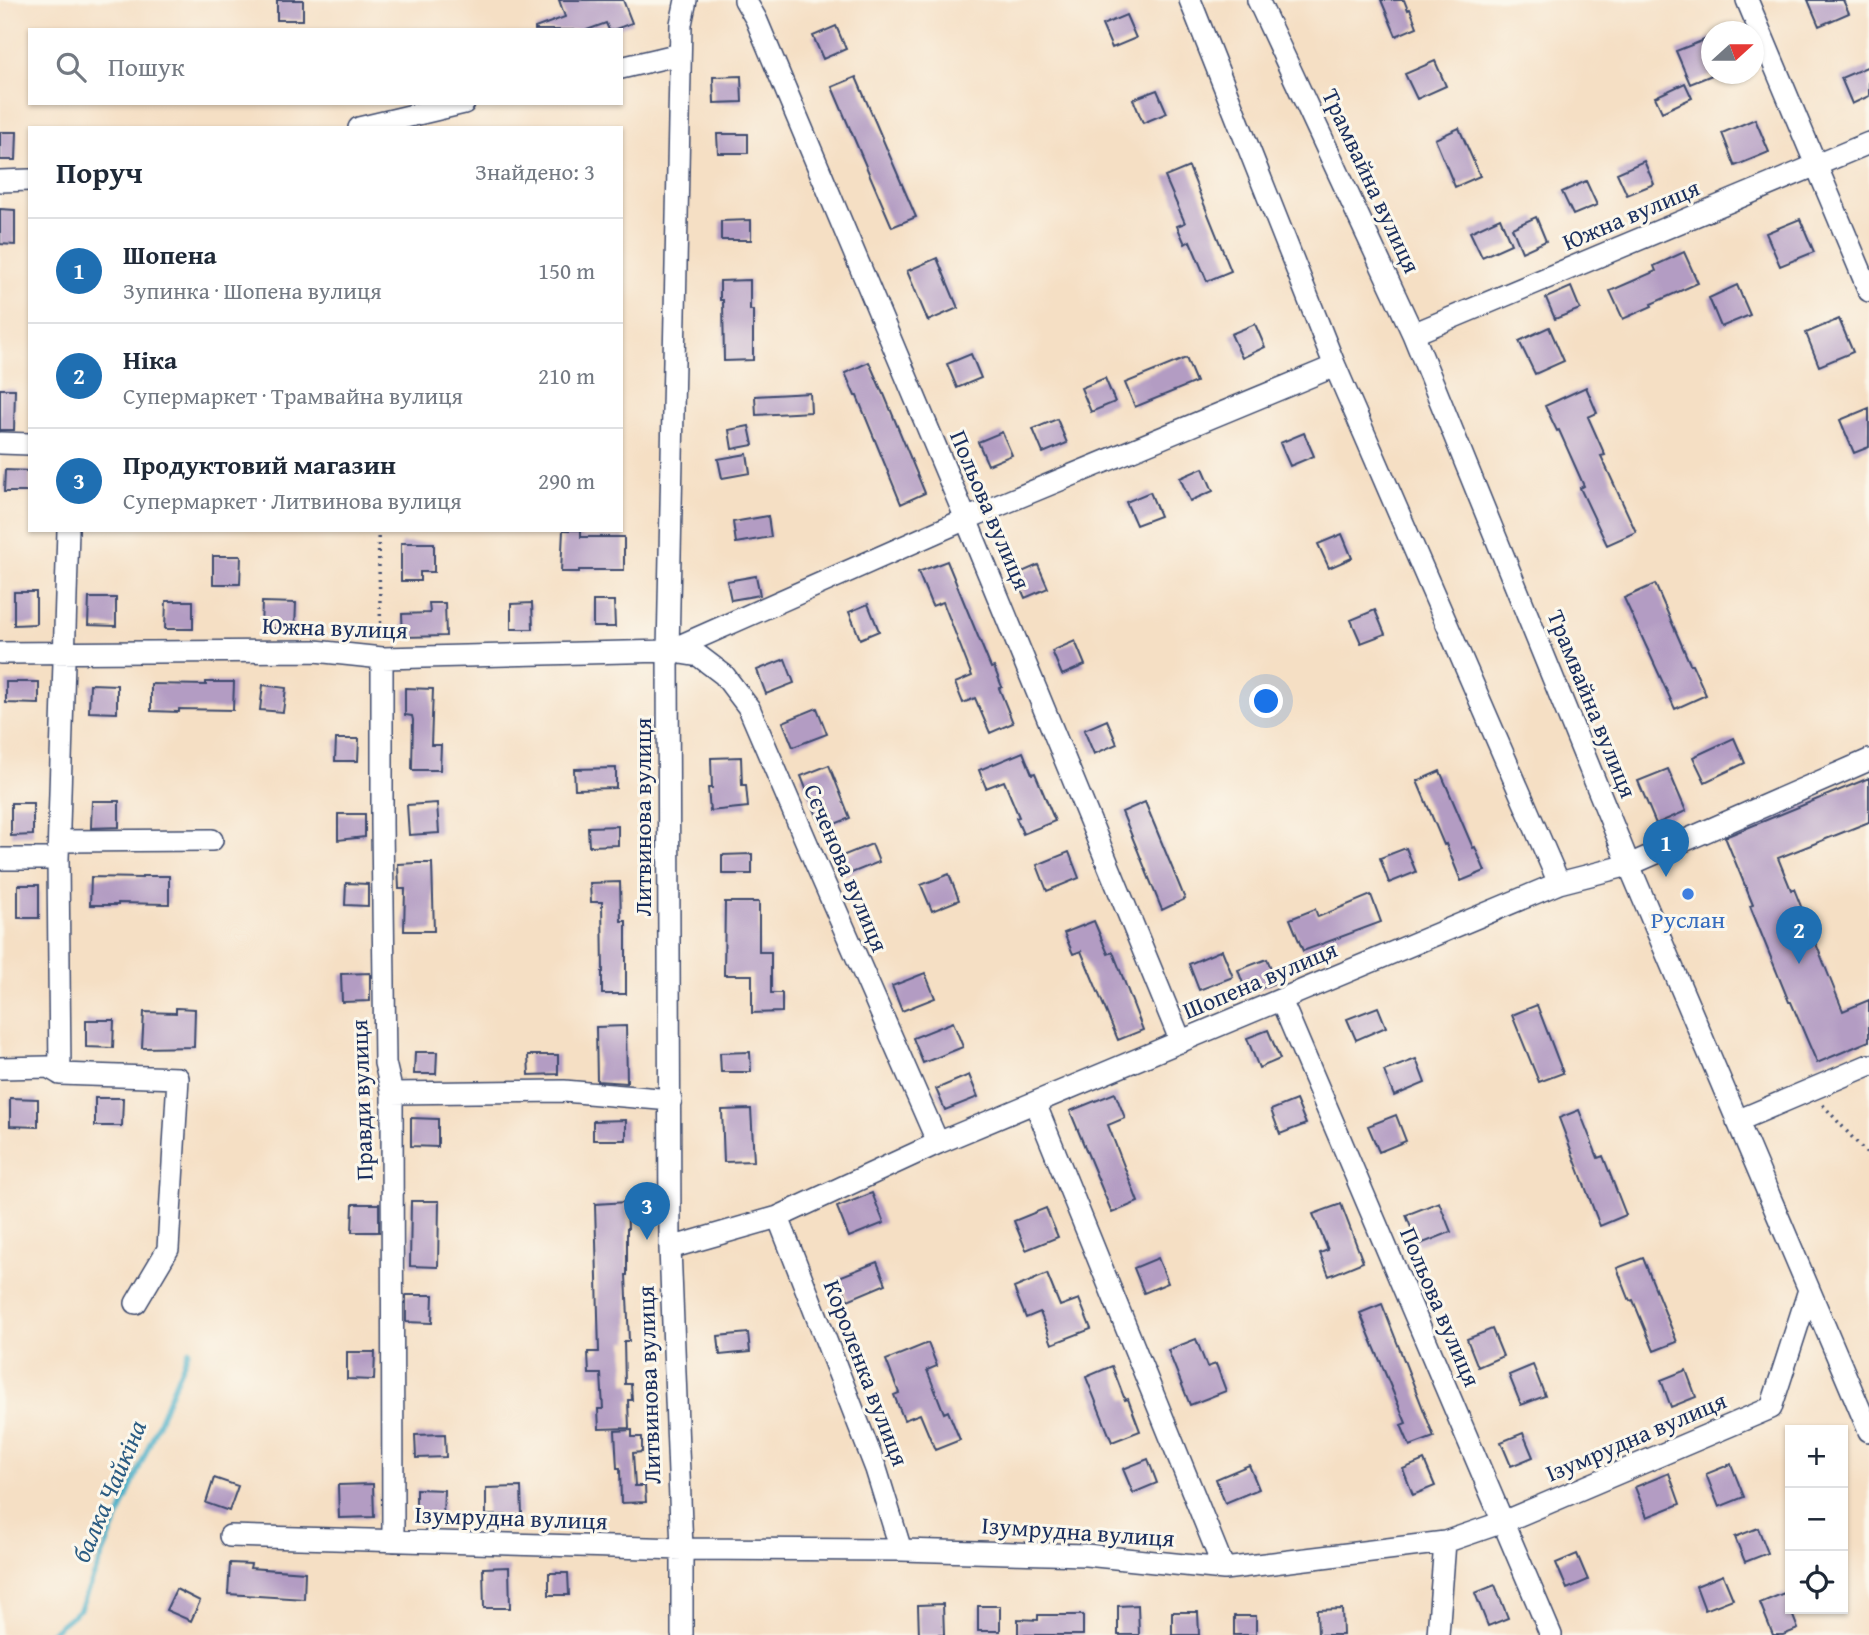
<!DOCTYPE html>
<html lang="uk">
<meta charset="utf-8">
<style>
body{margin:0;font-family:"Gentium Book Plus",serif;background:#f6f6f7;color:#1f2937}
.controls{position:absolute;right:21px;bottom:21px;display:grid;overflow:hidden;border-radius:0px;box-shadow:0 2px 5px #0004}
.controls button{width:63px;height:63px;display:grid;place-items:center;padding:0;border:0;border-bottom:2px solid #e0e1e3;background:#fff;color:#1f2937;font:35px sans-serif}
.compass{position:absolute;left:1701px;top:21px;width:63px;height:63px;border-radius:50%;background:#fff;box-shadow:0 2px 5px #0004;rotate:69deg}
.you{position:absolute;left:1267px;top:702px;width:24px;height:24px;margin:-18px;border:5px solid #fff;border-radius:50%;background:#1a73e8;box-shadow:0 0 0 10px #1a73e833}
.badge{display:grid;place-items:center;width:46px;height:46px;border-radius:50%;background:#1f6fb2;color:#fff;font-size:23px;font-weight:700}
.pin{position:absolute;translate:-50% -58px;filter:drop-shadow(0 2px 4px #0008)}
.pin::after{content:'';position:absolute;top:37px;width:24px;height:21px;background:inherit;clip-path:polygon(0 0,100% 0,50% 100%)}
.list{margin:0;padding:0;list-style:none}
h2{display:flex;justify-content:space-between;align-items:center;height:91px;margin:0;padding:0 28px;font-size:30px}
h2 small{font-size:23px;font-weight:400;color:#747a83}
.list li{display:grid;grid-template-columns:46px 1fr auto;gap:21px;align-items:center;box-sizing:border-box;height:105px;padding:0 28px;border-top:2px solid #e0e1e3}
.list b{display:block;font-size:26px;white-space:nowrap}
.list p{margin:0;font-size:23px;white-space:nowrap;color:#747a83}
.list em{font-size:23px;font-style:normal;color:#747a83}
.icon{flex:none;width:38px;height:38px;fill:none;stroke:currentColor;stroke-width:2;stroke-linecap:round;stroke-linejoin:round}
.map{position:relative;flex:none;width:1869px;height:1635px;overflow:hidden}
.search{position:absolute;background:#fff;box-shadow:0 2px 5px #0004;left:28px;top:28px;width:595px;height:77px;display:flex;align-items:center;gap:18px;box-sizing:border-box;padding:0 24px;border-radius:0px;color:#747a83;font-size:26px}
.panel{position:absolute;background:#fff;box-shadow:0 2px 5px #0004;left:28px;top:126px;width:595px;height:406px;border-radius:0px}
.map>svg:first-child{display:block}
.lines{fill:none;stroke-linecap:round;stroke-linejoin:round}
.stream{stroke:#48afc7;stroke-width:5}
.building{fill:#b39cc3}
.minor-casing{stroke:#3c496d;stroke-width:24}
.path{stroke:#3c496d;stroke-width:3.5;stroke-dasharray:2 5;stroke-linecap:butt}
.minor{stroke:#fff;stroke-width:21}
.shop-dot{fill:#3f7fe0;stroke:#fbf7ec;stroke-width:2.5}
.labels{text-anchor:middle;stroke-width:6;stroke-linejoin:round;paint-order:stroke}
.street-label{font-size:24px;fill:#1b2f5e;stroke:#fbf7ec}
.shop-label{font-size:24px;fill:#366cbe;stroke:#fbf7ec}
.water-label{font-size:26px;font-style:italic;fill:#2b5c83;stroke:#fbf7ec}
</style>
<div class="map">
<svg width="1869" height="1635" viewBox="0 0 1869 1635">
<rect width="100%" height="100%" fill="#fbf7ec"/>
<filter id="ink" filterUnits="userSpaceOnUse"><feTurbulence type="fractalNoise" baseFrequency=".0143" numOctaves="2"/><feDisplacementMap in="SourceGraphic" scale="14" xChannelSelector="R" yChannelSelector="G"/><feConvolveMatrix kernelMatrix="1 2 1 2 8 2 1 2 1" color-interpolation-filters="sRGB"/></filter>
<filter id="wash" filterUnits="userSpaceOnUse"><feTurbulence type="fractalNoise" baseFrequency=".00686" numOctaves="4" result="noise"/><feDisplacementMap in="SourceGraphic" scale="28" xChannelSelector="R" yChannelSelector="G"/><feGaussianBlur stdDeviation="1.57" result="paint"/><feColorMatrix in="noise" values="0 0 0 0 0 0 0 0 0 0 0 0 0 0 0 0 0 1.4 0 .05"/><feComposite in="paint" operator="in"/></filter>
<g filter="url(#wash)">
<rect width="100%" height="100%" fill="#f5dfc4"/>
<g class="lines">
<path class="stream" d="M48 1635 80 1609 189 1350"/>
</g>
<g id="blocks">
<path class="building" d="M277 0H303V20H277Z
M559 0H623L632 23 613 30H609L606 23 587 30H535V28L565 17Z
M1381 0H1404L1408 10 1410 9 1417 27 1396 36Z
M1808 0H1843L1849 13 1819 26Z
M1126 15 1136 38 1112 48 1102 25Z
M836 26 846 49 823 59 813 36Z
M1712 37V75L1690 84 1676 51Z
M1435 61 1446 86 1417 99 1405 74Z
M1869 66V96L1852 104 1841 78Z
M741 76 742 102 714 103 713 77Z
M856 77 916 217 892 227 832 87Z
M1685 83 1692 98 1662 112 1655 97Z
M1157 90 1167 113 1143 123 1133 99Z
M1755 119 1769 152 1735 166 1722 133Z
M1459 128 1480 176 1455 187 1435 139Z
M0 132H17L16 160H0Z
M717 134H748V153H718Z
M1644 161 1654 184 1627 195 1617 173Z
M1189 167 1231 271 1207 281 1190 241 1185 244 1177 226 1185 223 1165 177Z
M1586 181 1597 205 1573 215 1562 192Z
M0 209 15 210V245L0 244Z
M1536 217 1546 241 1522 252 1512 228Z
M1500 218 1511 244 1482 257 1470 232Z
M1800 219 1814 252 1780 266 1766 233Z
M751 220V240H721V221Z
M1684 252 1698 283 1651 304 1652 306 1623 319 1610 291 1656 271 1654 266Z
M937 258 958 308 928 321 907 271Z
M750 280V310H753V360L724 361 723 300H720V281Z
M1737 285 1750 315 1721 327 1709 298Z
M1571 287 1580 309 1555 319 1546 298Z
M1839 319 1853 352 1819 366 1806 333Z
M1255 324 1265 347 1242 358 1231 334Z
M1549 327 1564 361 1535 374 1519 341Z
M971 354 981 378 957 388 947 364Z
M1186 358 1196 382 1135 407 1125 383Z
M869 362 883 394H884L925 493 901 504 857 396H855L845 373Z
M1105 378 1115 402 1091 412 1081 388Z
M1586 387 1597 413 1588 417 1605 455 1601 456 1636 532 1607 545 1580 488 1584 486 1559 430 1557 431 1545 406Z
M0 389H15L14 430H0Z
M810 393 811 412 756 415 755 396Z
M1869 408V447L1854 453 1840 420Z
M1057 419 1067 443 1043 453 1033 429Z
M749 426 753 445 732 449 729 430Z
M1002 432 1012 455 988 465 978 442Z
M1304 433 1314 456 1290 466 1280 443Z
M747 454 750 473 722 478 718 459Z
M1203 468 1213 491 1190 501 1180 478Z
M5 470 30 471V492H4Z
M1150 492 1160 516 1136 525 1126 502Z
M768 516 771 537 736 543 733 522Z
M563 530H581V537H624V570H579V572H561Z
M1342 534 1352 558 1329 568 1318 544Z
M401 543H434V572H420V581H401Z
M213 556H241L240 584H213Z
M947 561 991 668 994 667 1002 687 999 688 1013 723 990 733 975 698 963 703 955 683 972 676 943 602 932 606 918 572Z
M1038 565 1048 588 1025 598 1015 575Z
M756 576 760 595 731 600 727 581Z
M1655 584 1690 664H1692L1706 695 1675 709 1624 598Z
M14 592H36V624L14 625Z
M89 598H116V626L88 625Z
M166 601H193V629H165Z
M593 601H614L615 627H593Z
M262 602 296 603 295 629 261 628Z
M429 603H445L446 636 403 637 402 614 430 613Z
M532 603 533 629H511V604Z
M868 604 879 631 860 639 849 612Z
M1375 610 1385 634 1361 643 1351 620Z
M1075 641 1085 665 1062 675 1052 651Z
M785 659 794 683 766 694 757 670Z
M6 682H39V704L6 703Z
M206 682H234L233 710 179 709V712L151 711V684L206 685Z
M90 684 117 685V713L89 712Z
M263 685 286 688 283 712 260 710Z
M405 688 433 689 431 745H441L440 770H412L413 720 412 716 405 715Z
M817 708 827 734 793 747 783 722Z
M1107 720 1117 744 1094 754 1084 730Z
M1734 738 1745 763 1705 782 1693 757Z
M336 739H359L358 761H335Z
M1023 752 1032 774 1035 773 1055 821 1023 834 1016 818 1019 817 1004 781 986 788 979 770Z
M741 757 742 785H746L748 807 710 811 708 788H712L711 758Z
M829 765 850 818 822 829 801 776Z
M616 768V788L575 789 574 769Z
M1668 769 1686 811 1656 824 1638 781Z
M1440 771 1473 848 1475 847 1485 871 1461 881 1446 844 1444 845 1417 781Z
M1869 778V822L1778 858 1791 890 1794 889 1843 1011 1869 1000V1041L1817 1063 1791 1002H1789L1750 906 1753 905 1725 837Z
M92 801H119V827L91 828Z
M1145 802 1185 899 1162 910 1122 812Z
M11 803H33V835L11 836Z
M437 803 439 833 409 835 407 805Z
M338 814H365V837L338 840Z
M618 826V845L589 846 588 827Z
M872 844 879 862 844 876 837 858Z
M1406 848 1416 872 1389 883 1380 858Z
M1069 852 1079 878 1047 891 1037 865Z
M752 854V874H722V855Z
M418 863H432L434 931H404L405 889H399L398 864Z
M949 874 959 900 932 911 921 885Z
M142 876H169V904L118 903V905H90L91 877 142 878Z
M620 882 621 921H626V994H602V972H603L602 902H591L590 883Z
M346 883 368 884V906L345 905Z
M18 885H39V918H18Z
M1371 895 1381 922 1303 951 1290 919 1315 909 1318 917Z
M725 902H759V952H771V993H782V1012L752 1013V975H724Z
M1094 921 1108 954 1113 952 1143 1030 1118 1040 1081 951 1073 954 1064 933Z
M1222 950 1233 977 1199 990 1189 964Z
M1267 959 1277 982 1247 994 1238 970Z
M370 973V1001L342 1002 341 974Z
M925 973 935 998 902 1011 892 986Z
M1537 1005 1563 1073 1539 1082 1512 1015Z
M1378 1007 1386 1027 1356 1040 1347 1019Z
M176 1008 195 1009 194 1047 142 1048 144 1012 176 1013Z
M86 1020H114L113 1048 86 1047Z
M953 1022 963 1047 923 1063 913 1038Z
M626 1026 627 1083 597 1081 596 1027Z
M1268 1030 1280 1059 1259 1068 1247 1038Z
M415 1052H437L436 1074H414Z
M750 1052 751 1072H721L720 1053Z
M528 1055H558V1074L529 1075Z
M1416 1059 1425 1083 1394 1096 1384 1071Z
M969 1075 978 1097 945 1110 936 1089Z
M1115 1093 1125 1118 1108 1125 1138 1202 1112 1213 1070 1111Z
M10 1098 38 1099V1127L10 1126Z
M95 1098H123L122 1126H95Z
M1296 1100 1306 1124 1280 1134 1271 1110Z
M751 1109 754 1161 724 1162 722 1110Z
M1579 1110 1598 1158 1603 1156 1626 1215 1600 1226 1559 1118Z
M1396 1115 1406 1141 1379 1152 1368 1126Z
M411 1118 438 1119V1147L411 1146Z
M626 1120V1140H593V1121Z
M872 1193 884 1223 849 1237 837 1207Z
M411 1201H439L438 1267 410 1266Z
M627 1202 628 1229H627V1275H626L629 1341H624L625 1384H631L632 1400H628L629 1428 599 1429 598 1409H603L601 1374H589L588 1352H599L595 1204Z
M1439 1202 1451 1232 1418 1245 1406 1215Z
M353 1204H379V1232H352Z
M1341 1204 1363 1262 1329 1276 1320 1253 1328 1250 1313 1214Z
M1046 1208 1058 1237 1026 1250 1014 1221Z
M1158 1258 1168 1283 1144 1293 1134 1268Z
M1643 1258 1677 1342 1654 1351 1633 1300 1630 1301 1617 1268Z
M877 1262 886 1284 848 1300 839 1277Z
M1047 1274 1060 1306 1079 1299 1091 1329 1052 1344 1040 1312 1026 1318 1014 1288Z
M406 1295H433L432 1323 406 1322Z
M1382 1304 1434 1437 1410 1446 1401 1425 1406 1423 1360 1313Z
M1492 1329 1503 1356 1478 1367 1467 1339Z
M748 1333 750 1352 720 1355 718 1336Z
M1196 1339 1207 1367 1216 1364 1226 1391 1190 1405 1168 1350Z
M928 1343 937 1366 927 1370 944 1413 948 1411 960 1440 935 1450 920 1414 904 1420 894 1395 899 1393 886 1360Z
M347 1352H375L374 1380 347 1379Z
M1533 1365 1545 1396 1521 1405 1509 1375Z
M1112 1366 1125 1400 1128 1399 1140 1431 1112 1442 1086 1377Z
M1686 1370 1696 1397 1671 1407 1661 1380Z
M632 1430V1437H642V1452L633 1453 635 1486H645L646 1502 621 1503 620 1468H617L615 1431Z
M1523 1433 1533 1457 1511 1466 1501 1442Z
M445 1434 446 1457 416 1458 415 1435Z
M1148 1459 1157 1483 1133 1493 1123 1469Z
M1424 1460 1435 1486 1413 1495 1403 1469Z
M1731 1464 1744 1497 1719 1507 1706 1474Z
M1249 1465 1259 1489 1225 1503 1216 1479Z
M1669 1473 1680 1504 1647 1517 1635 1487Z
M214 1478 238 1486 229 1511 206 1503Z
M373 1484 374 1517 339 1518 338 1485Z
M521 1487 522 1515H486V1488Z
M416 1489 444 1490 443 1517H416Z
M1758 1528 1768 1553 1745 1562 1735 1537Z
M1577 1554 1588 1580 1567 1589 1556 1563Z
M230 1563 251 1564 250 1568 305 1572 304 1599 228 1594Z
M509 1567 510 1608H484L483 1568Z
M549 1573H568L569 1595H549Z
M1723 1575 1733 1599 1705 1610 1696 1586Z
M1495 1585 1508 1618 1488 1626 1475 1593Z
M176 1589 200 1601 191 1621 166 1610Z
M1784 1593 1798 1629 1783 1635H1773L1760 1603Z
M943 1604 944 1635H919L918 1605Z
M1138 1605 1139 1635H1118V1606Z
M978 1606H1000V1631H978Z
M1342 1609 1343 1635H1318L1317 1610Z
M1172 1612H1198L1199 1635H1172Z
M1038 1615H1083V1635H1018V1619L1038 1620Z
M1234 1616H1256V1635H1234Z"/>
</g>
</g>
<g filter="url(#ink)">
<use href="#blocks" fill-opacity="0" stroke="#3c496d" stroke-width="2"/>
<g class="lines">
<defs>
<path id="minor" d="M745 0 756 19 966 519 1181 1042
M1190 0 1335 366 1559 883
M1258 0 1413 334 1629 865 1869 1431
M1747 0 1869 291
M621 68 680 54
M359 128 464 103
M0 181 30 180
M1413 334 1869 143
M0 443 30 444
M68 530 58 859 60 1074 178 1078 168 1249 136 1303
M668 651 966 519 1335 366
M0 653 315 651 382 658 668 651 699 656 724 675 749 708 815 862 938 1143
M382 658V824L385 1063 392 1093 393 1541
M59 841 212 840
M0 859H58
M1281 1000 1551 1635
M0 1068 48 1067 60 1074
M392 1093 564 1091 671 1100
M1035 1103 1224 1569
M1737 1121 1869 1065
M778 1217 876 1469 901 1550
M670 1248 778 1217 938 1143 1559 883 1629 865 1869 760
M230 1536 682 1549 901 1550 1086 1555 1224 1569 1445 1542 1503 1522 1771 1408 1809 1290
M682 1635V1549L670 1248 668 651 681 24 686 0
M1438 1635 1445 1542"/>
</defs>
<use href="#minor" class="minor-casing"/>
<path class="path" d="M378 530 381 640
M1823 1105 1869 1156"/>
<use href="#minor" class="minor"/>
</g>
</g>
<circle class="shop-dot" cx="1688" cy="894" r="7"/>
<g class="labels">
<g class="street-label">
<text transform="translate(1371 181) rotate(65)" y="8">Трамвайна вулиця</text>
<text transform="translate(1631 215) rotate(-23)" y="8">Южна вулиця</text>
<text transform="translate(990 510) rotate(67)" y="8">Польова вулиця</text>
<text transform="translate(335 628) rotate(2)" y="8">Южна вулиця</text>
<text transform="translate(1592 704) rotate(68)" y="8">Трамвайна вулиця</text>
<text transform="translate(643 817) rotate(-90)" y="8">Литвинова вулиця</text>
<text transform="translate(846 868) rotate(67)" y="8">Сєченова вулиця</text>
<text transform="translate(1260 980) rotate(-23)" y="8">Шопена вулиця</text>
<text transform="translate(362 1100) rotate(-92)" y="8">Правди вулиця</text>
<text transform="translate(1440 1307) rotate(67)" y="8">Польова вулиця</text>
<text transform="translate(866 1373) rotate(69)" y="8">Короленка вулиця</text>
<text transform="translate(649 1385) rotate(-92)" y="8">Литвинова вулиця</text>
<text transform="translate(1636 1437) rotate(-23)" y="8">Ізумрудна вулиця</text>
<text transform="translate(511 1518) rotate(2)" y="8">Ізумрудна вулиця</text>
<text transform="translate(1078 1532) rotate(4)" y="8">Ізумрудна вулиця</text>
</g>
<g class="shop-label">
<text x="1688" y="928">Руслан</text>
</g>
<g class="water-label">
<text transform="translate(109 1491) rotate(-67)" y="9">балка Чайкіна</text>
</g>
</g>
</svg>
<div class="controls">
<button>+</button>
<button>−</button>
<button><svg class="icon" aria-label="locate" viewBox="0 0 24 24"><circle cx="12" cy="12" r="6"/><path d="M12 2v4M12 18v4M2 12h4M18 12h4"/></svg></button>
</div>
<svg class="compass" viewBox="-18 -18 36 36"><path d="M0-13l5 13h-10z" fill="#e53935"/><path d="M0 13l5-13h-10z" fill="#747a83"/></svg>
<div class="you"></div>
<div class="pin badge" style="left:1666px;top:877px">1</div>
<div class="pin badge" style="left:1799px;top:964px">2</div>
<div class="pin badge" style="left:647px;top:1240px">3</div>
<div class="search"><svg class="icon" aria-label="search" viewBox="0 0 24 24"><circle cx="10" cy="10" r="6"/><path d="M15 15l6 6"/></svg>Пошук</div>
<section class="panel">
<h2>Поруч<small>Знайдено: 3</small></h2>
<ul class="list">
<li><span class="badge">1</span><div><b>Шопена</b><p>Зупинка · Шопена вулиця</p></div><em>150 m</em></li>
<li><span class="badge">2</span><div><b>Ніка</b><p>Супермаркет · Трамвайна вулиця</p></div><em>210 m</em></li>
<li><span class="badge">3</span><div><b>Продуктовий магазин</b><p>Супермаркет · Литвинова вулиця</p></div><em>290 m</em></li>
</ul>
</section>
</div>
